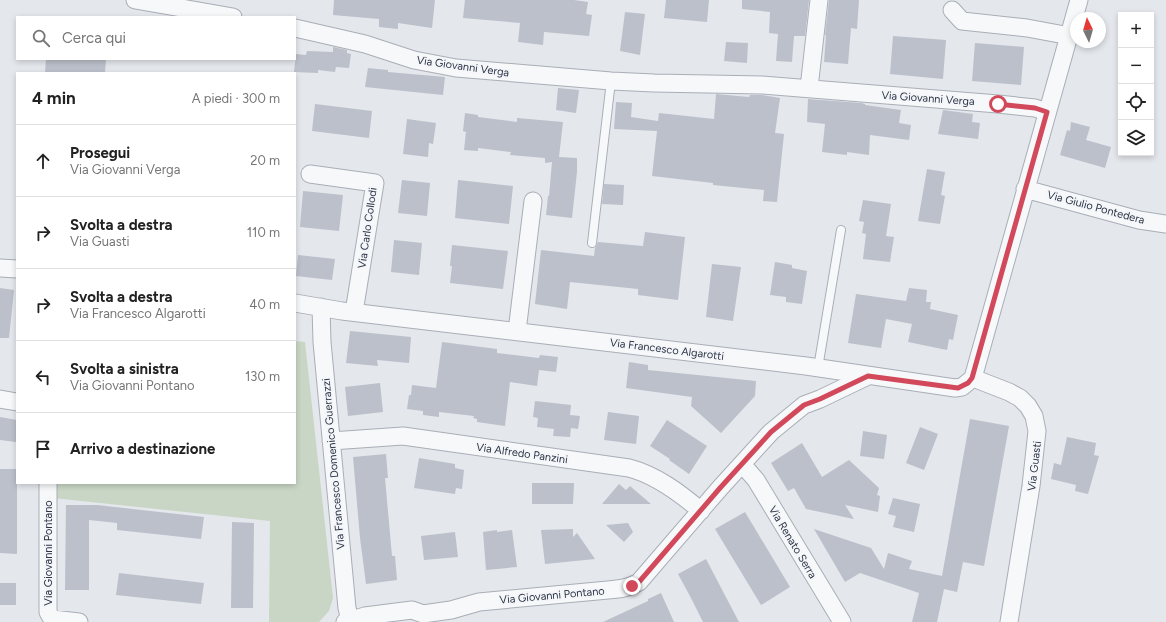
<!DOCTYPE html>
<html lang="it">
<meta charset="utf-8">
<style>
body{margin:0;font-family:Figtree,sans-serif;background:#f6f6f6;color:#222}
.controls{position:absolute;right:12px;top:12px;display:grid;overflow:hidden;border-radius:0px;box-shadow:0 2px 6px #0003}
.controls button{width:36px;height:36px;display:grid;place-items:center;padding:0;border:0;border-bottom:1px solid #e0e0e0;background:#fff;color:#222;font:20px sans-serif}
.compass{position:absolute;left:1070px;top:12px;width:36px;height:36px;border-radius:50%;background:#fff;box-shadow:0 2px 6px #0003;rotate:355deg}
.stop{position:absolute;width:12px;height:12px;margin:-9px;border:3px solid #d1495b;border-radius:50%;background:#fff}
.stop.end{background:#d1495b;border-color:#fff;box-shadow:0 1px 4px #0008}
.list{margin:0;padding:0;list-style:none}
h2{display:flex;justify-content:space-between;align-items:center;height:52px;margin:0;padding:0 16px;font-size:17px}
h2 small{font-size:13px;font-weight:400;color:#767676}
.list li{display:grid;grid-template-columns:26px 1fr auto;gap:12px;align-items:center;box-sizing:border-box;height:72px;padding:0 16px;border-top:1px solid #e0e0e0}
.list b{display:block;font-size:15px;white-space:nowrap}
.list p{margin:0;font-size:13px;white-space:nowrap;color:#767676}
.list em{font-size:13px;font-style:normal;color:#767676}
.icon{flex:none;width:22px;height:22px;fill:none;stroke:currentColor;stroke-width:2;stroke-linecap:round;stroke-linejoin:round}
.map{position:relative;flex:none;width:1166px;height:622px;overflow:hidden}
.search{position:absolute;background:#fff;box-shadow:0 2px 6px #0003;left:16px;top:16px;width:280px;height:44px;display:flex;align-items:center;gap:10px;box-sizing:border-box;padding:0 14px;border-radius:0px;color:#767676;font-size:15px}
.panel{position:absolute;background:#fff;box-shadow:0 2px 6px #0003;left:16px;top:72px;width:280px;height:412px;border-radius:0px}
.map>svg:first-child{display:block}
.green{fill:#c9d6c5}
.building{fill:#bbc0ca}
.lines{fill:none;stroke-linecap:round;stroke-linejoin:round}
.service-casing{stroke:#a9aeb7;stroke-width:10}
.minor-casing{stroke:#a9aeb7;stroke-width:19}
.service{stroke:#f7f8fa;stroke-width:8}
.minor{stroke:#f7f8fa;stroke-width:17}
.route{stroke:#d1495b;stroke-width:5}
.labels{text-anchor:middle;stroke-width:4;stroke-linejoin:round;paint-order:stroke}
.street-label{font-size:11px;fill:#2b3445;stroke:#f4f6f9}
</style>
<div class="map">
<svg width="1166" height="622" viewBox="0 0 1166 622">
<rect width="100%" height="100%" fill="#e4e7ec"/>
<path class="green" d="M295 341 305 342 333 598 329 611 319 622H269L270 521 53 498V483H295Z"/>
<path class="building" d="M334 0H435L432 28 398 23V29L379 27V19L333 15Z
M465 0H574L588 2 586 14 592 15 589 36 544 32 543 45 518 42 520 23 463 18Z
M666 0H709L707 22 664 18Z
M742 0H809L805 36H794L792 62 776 61 778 34 769 33 770 12 742 9Z
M829 0H859L857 29 851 28 848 64 824 62 826 35H825Z
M625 12 645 14 640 55 620 51Z
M893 36 946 40 943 79 890 74Z
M726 42 748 43 747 63 724 61Z
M975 43 1024 47 1021 85 972 81Z
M333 47 347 50V53L351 54 349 68 336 67 335 72 318 70V73L294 72 296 54 306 55 307 51 333 52Z
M46 59H106L105 73H45Z
M368 68 388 70V72L445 77 443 95 365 87Z
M558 88 579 90 576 113 556 110Z
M716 94 749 97 750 95H762L780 98 775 133 784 134 777 202 763 201 764 190 713 185V183L652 176 657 131 614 129 616 102 632 103 631 117 658 121 659 113 714 119Z
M808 99 861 103 865 104V105L901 110 899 123 911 125 909 140 870 135 869 155 847 152V155L822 152 825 124 807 122Z
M315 104 372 111 369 138 312 131Z
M943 110 973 114 972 122 980 123 978 139 938 134Z
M465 113 478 115V117L517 122V118L563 122 559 157 577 158V172L572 218 546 215 548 196H549L552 162 545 163V158L510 155 511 152 478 148V151L464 150 466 132 463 131Z
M407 119 436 123 433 144 429 143 428 157 403 154Z
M1071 122 1090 127 1086 140 1111 147 1105 168 1060 155 1067 130 1070 131Z
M927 169 945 172 941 195 945 196 940 224 918 221Z
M402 180 430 183 427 216 398 213Z
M458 180 513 186 509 224 455 218Z
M604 184 624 185 623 205 602 204Z
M303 191 343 195 339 231 300 227Z
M863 200 891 204 886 236 894 237 890 262 863 259 866 234 862 233 864 222 859 221Z
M645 232 685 237 678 300 638 295V289L570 282 567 309 535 304 541 250 594 256 595 248 598 242 643 246Z
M394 240 422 243 419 275 391 272Z
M452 245 508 251 503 289 450 283 452 266H450Z
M298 255 335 259 332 280 296 276Z
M775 262 792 265V268L807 271 802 304 786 302V297L770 295Z
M712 264 741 267 733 321 706 317Z
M0 288 14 290 9 338H0Z
M909 288 927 290 926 302H931L930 309 958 315 953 340 949 339 947 350 908 342 912 324 886 319 881 348 848 343 856 294 906 301Z
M350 331 411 337 409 363 377 360 378 366 346 363Z
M442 342 497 349V353L539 358 540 355 558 357 556 372 539 370 537 386 510 382 505 426 477 422V419L473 418 474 416 439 412V417L423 415V411L407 409 409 395H411L412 385 436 388Z
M629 362 648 365V370L756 381 755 396 721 433 691 406 692 397 626 388Z
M380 383 383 412 348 416 345 387Z
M535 401 571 405 570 415 580 416 578 429 571 428 570 437 553 436 554 429 537 427 538 418 533 417Z
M608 412 639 416 636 444 604 440Z
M0 417 17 420 16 442 0 440Z
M970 419 1009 426 984 566 963 562 957 592 944 589 937 622H912L919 593 860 573 845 582 814 529 871 548 884 569 888 553 912 561 909 569 942 576Z
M667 420 707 446 689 474 669 460 670 459 650 446Z
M920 427 938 434 924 470 906 463Z
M863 431 887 435 884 459 860 456Z
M1067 437 1096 443 1094 455 1099 456 1088 494 1075 491 1076 485 1051 479 1054 463 1061 465Z
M802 443 822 477 849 460 879 488 877 495 880 496 878 512 845 505 854 519 806 509 794 488 788 491 771 463Z
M386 454 388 478H385L392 556H395L397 580 366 584 360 538 353 457Z
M419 458 455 464V468L464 470 462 489 456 488 455 494 414 488Z
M0 469H17V554L0 553Z
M532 483H574L573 504H532Z
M619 484 626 490 630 486 651 504H602Z
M893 498 920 504 914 532 893 527 896 516 888 514Z
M66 505H97L204 517 201 539 117 530V523L89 520V590H65Z
M745 512 790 587 761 605 715 529Z
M232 522 254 523 253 608H231Z
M628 523 633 532 624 542 606 525Z
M573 529V537L577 533 595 559 545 564 541 530Z
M497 530V532L512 530 517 567 486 570 483 532Z
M455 532 458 557 424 560 421 536Z
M706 559 739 622H703L691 598 678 574Z
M119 573 204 583 201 604 116 595Z
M0 583H16V605H0Z
M661 593 674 622H603L648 601V599Z"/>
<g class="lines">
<defs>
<path id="service" d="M592 243 611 81
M818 368 841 230"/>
<path id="minor" d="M135 0 233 17
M952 10 962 21 1027 28 1070 36
M295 28 365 44 414 60 456 68 611 81 654 83 762 85 998 104 1035 108 1047 112
M809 88 819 0
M310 174 375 183 354 312
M1025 189 1139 220 1166 224
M0 268 17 269
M295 303 342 311 806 366 955 388 962 387 973 378 1079 0
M321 307 322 342 347 608 350 620
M517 331 533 201
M973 378 1009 392 1020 398 1028 406 1034 416 1037 431 1031 486 1009 622
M0 399 17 402
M331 441 403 436 629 468C656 475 680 493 701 511
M742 464 756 480 842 622
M48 483V612L52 619 79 622
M345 622 365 616 412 610 423 614 451 610 479 602 608 590C620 589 629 588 639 582L720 488 771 432 804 405 820 399 868 376"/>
</defs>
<use href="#service" class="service-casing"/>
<use href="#minor" class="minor-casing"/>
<use href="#service" class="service"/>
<use href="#minor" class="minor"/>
</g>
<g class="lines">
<path class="route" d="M632 586 639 582 720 488 771 432 804 405 820 399 868 376 958 388 968 383 972 378 1047 112 1035 108 998 104"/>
</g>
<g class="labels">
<g class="street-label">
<text transform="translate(463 66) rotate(8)" y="4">Via Giovanni Verga</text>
<text transform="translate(928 98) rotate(4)" y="4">Via Giovanni Verga</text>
<text transform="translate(1096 207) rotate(15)" y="4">Via Giulio Pontedera</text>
<text transform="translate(367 228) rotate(-82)" y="4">Via Carlo Collodi</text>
<text transform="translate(667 349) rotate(7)" y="4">Via Francesco Algarotti</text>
<text transform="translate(522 453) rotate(8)" y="4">Via Alfredo Panzini</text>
<text transform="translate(333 464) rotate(-95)" y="4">Via Francesco Domenico Guerrazzi</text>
<text transform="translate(1034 466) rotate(-83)" y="4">Via Guasti</text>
<text transform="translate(793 542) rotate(59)" y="4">Via Renato Serra</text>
<text transform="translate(48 553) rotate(-90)" y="4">Via Giovanni Pontano</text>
<text transform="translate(552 595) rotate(-5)" y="4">Via Giovanni Pontano</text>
</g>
</g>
</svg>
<div class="controls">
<button>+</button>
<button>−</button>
<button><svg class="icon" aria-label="locate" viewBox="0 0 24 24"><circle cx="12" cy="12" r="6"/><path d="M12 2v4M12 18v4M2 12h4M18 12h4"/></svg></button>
<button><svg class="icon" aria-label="layers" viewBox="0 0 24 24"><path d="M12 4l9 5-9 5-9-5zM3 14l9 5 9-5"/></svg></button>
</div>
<svg class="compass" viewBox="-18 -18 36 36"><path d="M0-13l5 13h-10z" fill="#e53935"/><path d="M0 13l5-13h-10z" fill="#767676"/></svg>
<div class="stop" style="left:998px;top:104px"></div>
<div class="stop end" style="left:632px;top:586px"></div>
<div class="search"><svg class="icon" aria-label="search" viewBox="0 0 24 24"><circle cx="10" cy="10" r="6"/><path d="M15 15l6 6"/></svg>Cerca qui</div>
<section class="panel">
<h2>4 min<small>A piedi · 300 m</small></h2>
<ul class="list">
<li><svg class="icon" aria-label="ahead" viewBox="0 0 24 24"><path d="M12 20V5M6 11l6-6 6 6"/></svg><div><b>Prosegui</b><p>Via Giovanni Verga</p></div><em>20 m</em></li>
<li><svg class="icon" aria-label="right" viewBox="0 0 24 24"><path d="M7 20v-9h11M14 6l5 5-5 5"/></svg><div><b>Svolta a destra</b><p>Via Guasti</p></div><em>110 m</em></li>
<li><svg class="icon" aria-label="right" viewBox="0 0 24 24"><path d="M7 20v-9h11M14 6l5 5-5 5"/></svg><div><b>Svolta a destra</b><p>Via Francesco Algarotti</p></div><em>40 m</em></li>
<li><svg class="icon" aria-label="left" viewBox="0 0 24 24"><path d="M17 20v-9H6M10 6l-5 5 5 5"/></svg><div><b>Svolta a sinistra</b><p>Via Giovanni Pontano</p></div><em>130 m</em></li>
<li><svg class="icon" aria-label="arrive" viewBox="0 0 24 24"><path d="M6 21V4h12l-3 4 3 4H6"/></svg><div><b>Arrivo a destinazione</b></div></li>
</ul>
</section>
</div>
